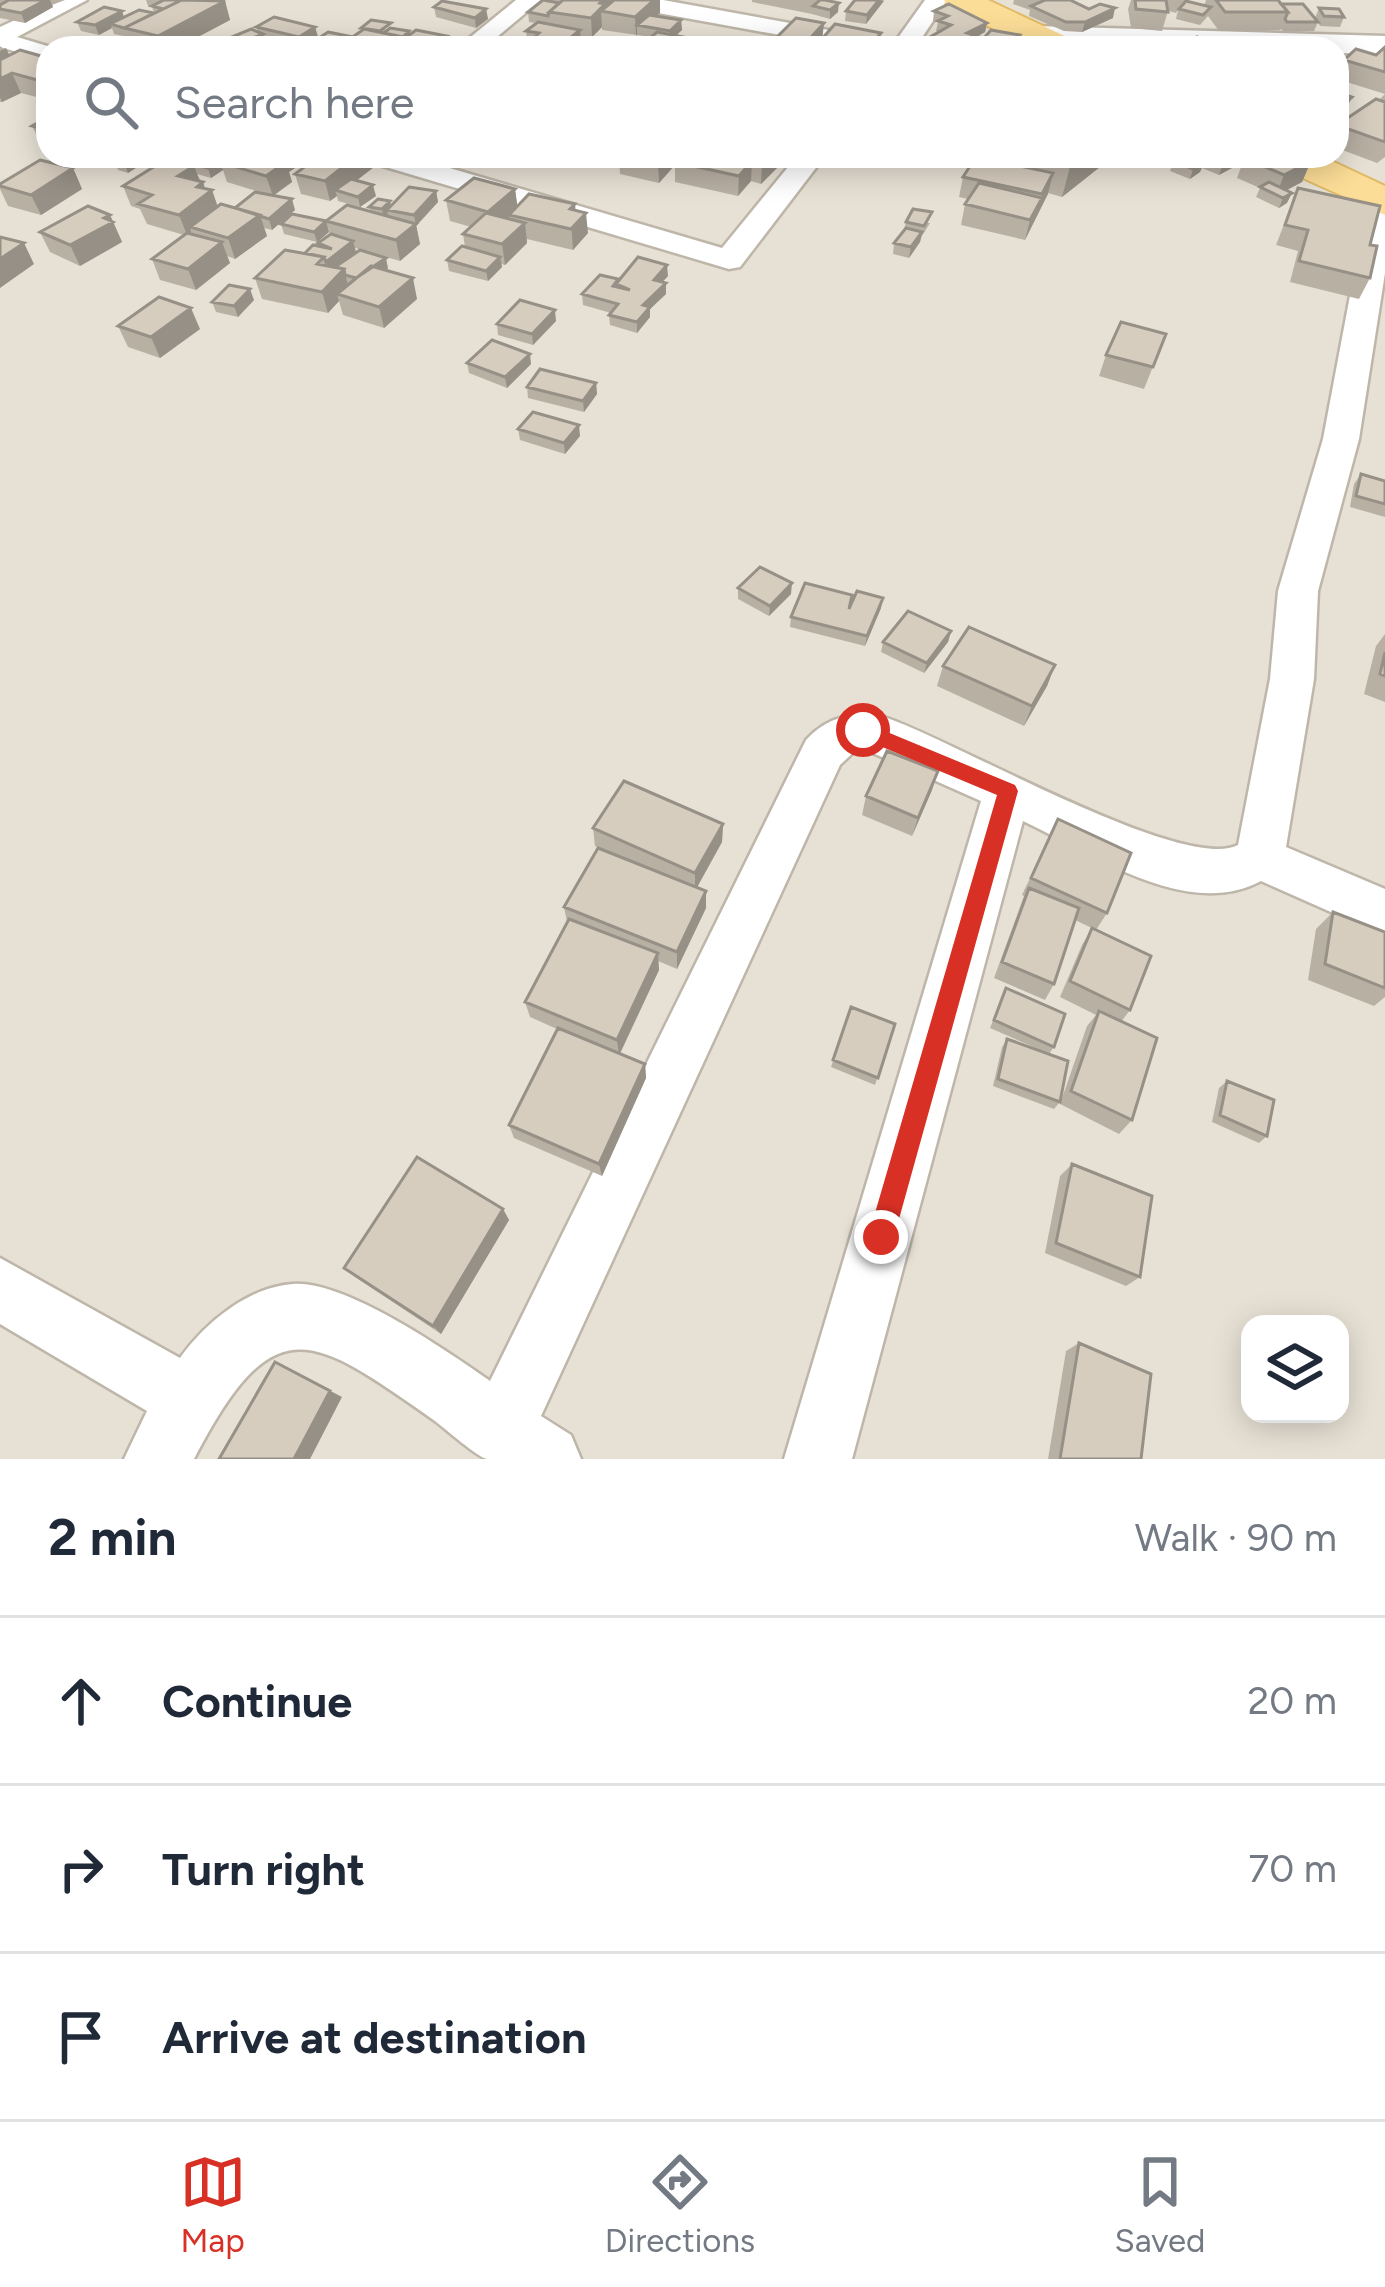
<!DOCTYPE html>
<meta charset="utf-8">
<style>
body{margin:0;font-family:Figtree,sans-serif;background:#f2f2f3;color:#1f2937}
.controls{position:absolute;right:36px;bottom:36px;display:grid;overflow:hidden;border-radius:24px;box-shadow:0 6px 30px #0003}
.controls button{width:108px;height:108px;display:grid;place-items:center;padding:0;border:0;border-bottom:3px solid #e0e1e3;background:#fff;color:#1f2937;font:60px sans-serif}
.stop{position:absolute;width:36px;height:36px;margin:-27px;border:9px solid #d93025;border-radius:50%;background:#fff}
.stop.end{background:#d93025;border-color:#fff;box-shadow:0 3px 12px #0008}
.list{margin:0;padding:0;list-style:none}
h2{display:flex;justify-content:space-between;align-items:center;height:156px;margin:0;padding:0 48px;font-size:51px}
h2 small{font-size:39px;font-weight:400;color:#747a83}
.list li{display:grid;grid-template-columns:78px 1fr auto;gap:36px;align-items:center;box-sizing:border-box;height:168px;padding:0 48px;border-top:3px solid #e0e1e3}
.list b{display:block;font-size:45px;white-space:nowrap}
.list em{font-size:39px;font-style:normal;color:#747a83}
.icon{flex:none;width:66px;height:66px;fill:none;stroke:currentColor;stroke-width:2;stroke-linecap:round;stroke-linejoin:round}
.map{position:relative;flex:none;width:1385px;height:1459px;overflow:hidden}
.search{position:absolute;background:#fff;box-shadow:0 6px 30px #0003;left:36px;right:36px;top:36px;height:132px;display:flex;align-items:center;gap:30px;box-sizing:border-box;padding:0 42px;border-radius:36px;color:#747a83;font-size:45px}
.sheet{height:660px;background:#fff}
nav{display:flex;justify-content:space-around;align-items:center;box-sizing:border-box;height:168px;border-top:3px solid #e0e1e3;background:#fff;font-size:33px;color:#747a83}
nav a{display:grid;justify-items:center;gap:6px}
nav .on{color:#d93025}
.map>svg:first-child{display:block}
.residential{fill:#e7e1d5;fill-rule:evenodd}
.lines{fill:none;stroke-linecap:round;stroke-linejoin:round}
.minor-casing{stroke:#beb6a9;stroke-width:5}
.tertiary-casing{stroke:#beb6a9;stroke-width:5}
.primary-casing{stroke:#e1ba67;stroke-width:4}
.minor{fill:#fff;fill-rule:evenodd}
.tertiary{fill:#fff;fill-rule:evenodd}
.primary{fill:#fcdd97;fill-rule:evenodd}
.wall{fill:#b9b0a4;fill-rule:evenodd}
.shaded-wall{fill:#969086}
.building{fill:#d7cdbf;stroke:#969086;stroke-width:3}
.route{fill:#d93025}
</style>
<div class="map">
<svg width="1385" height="1459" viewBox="0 0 1385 1459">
<rect width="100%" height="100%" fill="#f3efe7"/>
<path class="residential" d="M0 0H1385V1459H0ZM48 48H1337V156H48ZM1250 1324H1340V1414H1250Z"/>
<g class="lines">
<defs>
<path id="minor" d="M58 0H87L17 37 54 48H48V61L0 47V27Z
M516 0H541L484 48H457Z
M614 0H663L895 42 925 0H947L915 48H851L625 7Z
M365 156H409L722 248 797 156H825L740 267 729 269 369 162Z
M1385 192V273L1359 439 1318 591 1314 679 1286 847 1385 889V936L1261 881C1187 921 1091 853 1023 821L852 1459H784L981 801 866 750H856L840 765 541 1416 571 1435 581 1459C551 1459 516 1459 487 1459 477 1457 447 1430 435 1421 311 1334 274 1305 194 1459H124L147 1411 0 1324V1258L180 1358C205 1323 248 1287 293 1284 345 1280 447 1351 490 1381L806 740C829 715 855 711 887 718 955 741 1183 873 1238 845L1270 679 1278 591 1323 439 1368 200 1372 194Z"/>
<path id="tertiary" d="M1033 26 1385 36V54L1337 53V48L1022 41 1018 35 1022 29Z"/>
<path id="primary" d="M944 0H988L1073 40 1078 48H1032L949 7Z
M1268 156H1321L1385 186V215L1274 165Z"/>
</defs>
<use href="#minor" class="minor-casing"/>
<use href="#tertiary" class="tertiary-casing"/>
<use href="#primary" class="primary-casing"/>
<use href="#minor" class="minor"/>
<use href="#tertiary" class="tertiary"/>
<use href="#primary" class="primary"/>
</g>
<path class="wall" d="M0 0H65L52 5 53 7 25 23 0 18Z
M146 0H221L225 1 230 20 177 48 131 47 128 37 114 34 112 28 99 35 81 31 77 22 154 13 152 7 148 6Z
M549 0H660V13L657 16 681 20 682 30 676 35 688 48H643V44L651 37 602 30V27L592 37 581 36V40L578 42 527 40 526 31 536 23 529 22 528 12Z
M752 0H827L838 12 830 19 812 14 752 2Z
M855 0H884L866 24 845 21 846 11Z
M1014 0H1070L1113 18 1082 32 1064 31 1029 16 1030 10 1013 4Z
M1131 0H1186L1185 3 1204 6 1206 0H1278L1281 4 1315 18 1319 8 1344 17 1340 27 1320 26 1318 22 1314 31H1283L1281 29 1280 30 1219 31 1208 16 1200 25 1176 19 1178 10 1176 13 1168 11 1162 31 1131 28 1128 9Z
M434 7 486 9 488 19 476 28 436 17Z
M934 11 987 23 985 32 977 36 1033 48H917L918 44 940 32 936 31 938 22 933 21Z
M256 27H315L318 37 305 44 308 48H280L287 44 264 38 265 43 254 48H242L236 46 234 36 258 32Z
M361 28 409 31 410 34 449 46 446 48H314L313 42 353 37 362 31Z
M823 39 879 48H772V42Z
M0 46 10 55 48 58V100L21 93 2 102H0Z
M1385 47V157L1377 163 1337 148V125L1379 100 1385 94 1337 79V76L1344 60 1376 55Z
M48 117V139L37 136 32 126Z
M119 156H154L150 158 143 156 145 162 128 173 118 170 114 159Z
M177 156H306L307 160 289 172 292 182 273 195 295 210 272 230 264 228 267 236 235 259 227 256 230 263 196 290 160 280 152 259 184 235 147 224 140 209 131 206 123 186 183 162 186 159ZM223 170 227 182 266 194 235 208 218 207 212 190 205 189 197 174 211 178Z
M619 156H779L778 167 761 184 751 181 738 196 675 182V165L659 183 620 174Z
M977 156H1107L1105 163 1062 197 1048 193 1025 240 961 225 965 204 968 199 959 197 963 177Z
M1182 156H1298L1311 161 1302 182 1286 190 1287 203 1279 208 1256 197 1260 188 1237 178 1243 162 1219 175 1202 168 1200 172 1190 179 1170 171 1174 161Z
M374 167 356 180 376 196 360 207 338 201 337 196 330 201 301 194 295 174Z
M73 168 82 189 41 215 8 206 0 189V184Z
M1298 188 1370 245V278L1359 299 1290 282 1298 251 1276 245Z
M515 189 517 206 575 204V210L588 233 573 250 527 239V243L505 265 501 264 502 267 488 281 449 271 447 260 465 247 463 234 471 227 450 221 446 200Z
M436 191 438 202 416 226 420 244 400 261 355 248 356 252 335 267 388 268 386 270 417 299 384 328 343 315 339 301 328 313 262 299 255 278 319 247 318 243 330 234 326 221 371 211 369 207 391 206Z
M110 215 122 242 80 266 50 252 40 232Z
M326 221 329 232 317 242 284 234 281 224Z
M906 222 930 223 922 236 920 242 909 258 893 254 894 243 904 230Z
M668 276 662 282 666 283V294L650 309V317L637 333 610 325 609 315 611 313 583 305 582 294 618 279Z
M254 300 238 317 216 312 212 302Z
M556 321 533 345 498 335 497 324Z
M118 326 200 329 160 358 128 347Z
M1166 334 1144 389 1099 376 1106 355Z
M467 363 531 364 507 388 469 373Z
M596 383 597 394 584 412 528 398 527 387Z
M518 429 580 436 565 454 520 440Z
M1361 474 1385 481V517L1350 507 1354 484Z
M738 588 791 594 769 616 738 599Z
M850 607 881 608 865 646 790 627 791 617Z
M951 631 948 642 924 673 881 652 883 642Z
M1385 634V702L1364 694 1376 646Z
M1055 665 1047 686 1024 726 937 686 943 666Z
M932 790 912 836 862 815 866 796Z
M1058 819 1107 913 1096 930 1075 920 1054 984 1045 1000 994 978 1024 896 1022 895Z
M723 824 722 842 697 887 706 891V908L677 969 658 961 659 970 620 1054 645 1064 646 1078 602 1176 514 1138 509 1125 557 1029 530 1017 525 1002 567 922 564 907 603 850 595 846 593 828Z
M1333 912 1385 932V997L1374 1006 1308 980 1316 929Z
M1092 928 1130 1010 1121 1022 1132 1120 1119 1134 1060 1104 1087 1026 1096 1015 1060 997 1082 945Z
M1006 988 1054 1047 1049 1054 990 1028Z
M851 1007 895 1024 875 1085 831 1067Z
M1007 1039 1060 1102 1054 1109 993 1086 1002 1047Z
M1227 1081 1267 1136 1259 1143 1212 1122 1219 1088Z
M1072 1164 1140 1277 1126 1286 1045 1253 1060 1176Z
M503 1209 509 1220 441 1334 355 1277 344 1268Z
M1079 1343 1141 1459H1048L1066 1351Z"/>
<path class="shaded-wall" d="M46 0H50L53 7 25 23 21 13Z
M603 0H619L601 11 602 27 592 37 591 18Z
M654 0H660V13L645 27 637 25V34L636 36 635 17Z
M879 0 884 1 866 24 867 15Z
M225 1 230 20 177 48H162L158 36Z
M839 3 838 12 830 19V10Z
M1115 8 1113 18 1082 32 1085 22Z
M486 9 488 19 476 28 475 18Z
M122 11 125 20 110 24 112 28 99 35 95 25Z
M681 20 682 30 670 41V31Z
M824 23 822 42 817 48H804V45Z
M987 23 985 32 966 43 967 33Z
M315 27 318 37 301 47 299 37Z
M580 30 581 40 571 48H558Z
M409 31 411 41H404L405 48H388Z
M881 33 879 48H868Z
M263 34 265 43 254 48H247L245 41Z
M447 36 449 46 446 48H433Z
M6 48 11 58 0 63V51Z
M12 73 21 93 2 102 0 97V79Z
M1352 97 1343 116 1337 122V110Z
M134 156H143L145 162 128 173 124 162Z
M225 156H240L220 162 223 170 211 178 208 168Z
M278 156H306L307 160 289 172 292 182 273 196 266 176 274 158Z
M357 156H371L374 167 342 192 335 190 337 196 330 201 325 181Z
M665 156H678V162H675V165L659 183 658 163Z
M770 156H779L778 167 761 184 762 164Z
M1084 156H1107L1105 163 1062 197 1070 167Z
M1226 156H1248L1245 158 1243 162 1219 175Z
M752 161 751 181 738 196 739 176Z
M1311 161 1302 182 1276 196 1284 175Z
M1204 162 1200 172 1190 179 1193 169Z
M194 166 201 184 203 182 207 194 212 190 219 211 190 227 191 232 187 235 179 215 178 176Z
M73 168 82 189 41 215 31 195Z
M1053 173 1048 194 1025 240 1030 220Z
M373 185 376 196 360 207 358 197Z
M515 189 518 210 509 215V217L491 233 488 212Z
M436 191 438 202 416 226 414 215Z
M1292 193 1287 203 1279 208 1283 198Z
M292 199 295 210 272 230 269 219Z
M390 201 392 211 387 210 388 215 384 219 382 209Z
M575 204 577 224 586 213 588 233 573 250 570 209Z
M110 215 122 242 80 266 70 245Z
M260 215 267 236 235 259 228 238Z
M326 221 329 232 317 242 314 232Z
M525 223 527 243 505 265 502 244Z
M416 224 420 244 400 261 396 240Z
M922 232 920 242 909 258 911 247Z
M353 241 356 252 329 272 326 262Z
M222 242 230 263 196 290 188 269Z
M24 243 34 264 0 288V259Z
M500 257 502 267 488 281 486 271Z
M386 258 388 268 361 290 359 279Z
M667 265 668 276 654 291V280Z
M344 269 349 290 337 294 339 301 328 313 322 292Z
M413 278 417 299 384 328 379 307Z
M666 283V294L650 309V317L637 333V322L643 305Z
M250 289 254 300 238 317 234 306Z
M191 308 200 329 160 358 151 337Z
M555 310 556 321 533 345 532 334Z
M530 354 531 364 507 388 505 377Z
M596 383 597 394 584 412 583 401Z
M579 425 580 436 565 454 564 443Z
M792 583 791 594 769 616 770 606Z
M883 598 881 608 865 646 867 636Z
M951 631 948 642 924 673 927 663Z
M1055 665 1047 686 1024 726 1032 706Z
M938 771 932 790 912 836 918 818Z
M723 824 722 842 695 891V873Z
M706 891V908L677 969V952Z
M658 953 659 970 619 1055 617 1040Z
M645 1064 646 1078 602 1176 599 1164Z
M503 1209 509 1220 441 1334 433 1326Z
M275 1362 342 1397 310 1459H294Z"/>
<path class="building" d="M9 0H46L21 13 0 9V5Z
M164 0H182L163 9 152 6Z
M182 0 225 1 158 36 124 28Z
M543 0 559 3 549 12 548 16 528 12Z
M563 0H603L600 3 605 4 591 18 549 12Z
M614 0H654L635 17 601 11Z
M820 0H825L839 3 830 10 813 6Z
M855 0H879L867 15 846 11Z
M1045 0H1070L1089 9 1100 4 1115 8 1085 22H1066L1031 6Z
M1135 0H1166L1168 12 1136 9Z
M1216 0H1278L1288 12H1225Z
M442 1 486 9 475 18 434 7Z
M1186 1 1211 7 1203 15 1179 9Z
M949 4 987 23 967 33 979 37 976 42 965 48H930L918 44 951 25 938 21 948 16 934 11Z
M1281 4H1303L1318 22H1287L1285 19 1288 12Z
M104 7 122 11 95 25 77 22Z
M1319 8 1339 9 1344 17 1324 16Z
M139 10 154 13 124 28 110 24Z
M649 15 681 20 670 31 637 25Z
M274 17 315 27 299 37 256 27Z
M796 18 824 23 804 45 772 42Z
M371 20 391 23 380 31 361 28Z
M538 22 580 30 558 48H523L539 33 526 31Z
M835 24 881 33 868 48H814Z
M390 28 409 31 403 37 384 33Z
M251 29 263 34 245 41 234 36Z
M364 29 403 37 388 48H367L344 43Z
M416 30 447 36 433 47 404 41V39Z
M991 30 1020 35 1014 43 984 38Z
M328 32 353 37 344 43 345 48 313 42Z
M657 32 688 38 677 48H664L643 44Z
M979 37 1033 46 972 48Z
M1197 37 1227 48H1175Z
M291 41 308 45 303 48H280Z
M575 42 597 46 595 48H568Z
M1385 47V72L1344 60 1356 49 1376 55Z
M20 50 48 58V83L12 73 0 79V60Z
M1337 92 1352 97 1337 110Z
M1376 99 1385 102V142L1337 125Z
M48 117V130L32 126Z
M119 156H134L124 162 114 159Z
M190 156H225L208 168 182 161Z
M229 156H278L274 158 286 162 266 176 220 162Z
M319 156H357L325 181 295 174Z
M629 156H665L658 163Z
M680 156H722L743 160 728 156H770L762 164 752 161 739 176 675 162Z
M1023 156H1084L1070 167Z
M1182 156H1188L1204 162 1193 169 1174 161Z
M1248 156H1298L1311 161 1284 175 1245 158Z
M976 157 1053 173 1042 194 963 177Z
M168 158 194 166 178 176 203 182 197 187 212 190 179 215 138 204 152 195 123 186Z
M40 160 73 168 31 195 0 186V184Z
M474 178 515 189 488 212 446 200Z
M351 179 373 185 358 197 335 190Z
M1269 182 1292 193 1283 198 1260 187Z
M979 183 1042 198 1030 220 965 204Z
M409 187 436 191 414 215 387 210Z
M1298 188 1380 206 1370 245 1377 246 1370 278 1299 261 1308 230 1285 225Z
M255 192 292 199 269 219 235 208Z
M529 194 575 204 570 209 586 213 571 229 509 215Z
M378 199 390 201 382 209 369 207Z
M221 204 260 215 228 238 190 227Z
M347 205 416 224 396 240 326 221Z
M88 206 110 215 104 218 113 222 70 245 40 232Z
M913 209 932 212 924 226 906 222Z
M486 213 525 223 502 244 463 234Z
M292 214 326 221 314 232 281 224Z
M906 228 922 232 911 247 894 243Z
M187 233 222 242 188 269 152 259Z
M331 234 353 241 326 262 324 257 305 253 313 245 332 249 318 243Z
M0 237 24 243 0 259Z
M462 246 500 257 486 271 447 260Z
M285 250 324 257 317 264 344 269 322 292 255 278Z
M360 250 386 258 356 278 345 275 344 269 335 267Z
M638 257 667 265 654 280 666 283 643 305 650 307 637 322 609 315 618 304 582 294 600 275 618 279 613 286 630 290 616 284Z
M371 266 413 278 379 307 337 294Z
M229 285 250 289 234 306 212 302Z
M159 297 191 308 151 337 118 326Z
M520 300 555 310 532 334 497 324Z
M1121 322 1166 334 1153 367 1106 355Z
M492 340 530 354 505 377 467 363Z
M540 369 596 383 583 401 527 387Z
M533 412 579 425 564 443 518 429Z
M1361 474 1385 481V504L1356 496Z
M760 567 792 583 770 606 738 588Z
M805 583 852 595 849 609 857 591 883 598 867 636 791 617Z
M908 611 951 631 927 663 883 642Z
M969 627 1055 665 1032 706 943 666Z
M1385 652V676L1380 674Z
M887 751 938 771 918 818 866 796Z
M624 781 723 824 695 873 593 828Z
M1058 819 1131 853 1107 913 1031 878Z
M598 848 706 891 677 952 564 907Z
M1029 888 1079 908 1054 984 1002 962Z
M1333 912 1385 932V988L1325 964Z
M569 919 658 953 617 1040 525 1002Z
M1092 928 1151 956 1130 1010 1070 981Z
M1006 988 1065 1014 1054 1047 994 1020Z
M851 1007 895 1024 878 1078 833 1060Z
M1099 1011 1157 1038 1132 1120 1071 1091Z
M558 1028 645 1064 599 1164 509 1125Z
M1007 1039 1068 1061 1060 1102 998 1079Z
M1227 1081 1274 1100 1267 1136 1220 1115Z
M417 1157 503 1209 433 1326 344 1268Z
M1072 1164 1152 1196 1140 1277 1056 1243Z
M1079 1343 1151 1374 1141 1459H1060Z
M275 1362 330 1391 294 1459H219Z"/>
<path class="route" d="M863 722 1015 785 1018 791 894 1237 890 1246 881 1250 872 1246 868 1237 997 795 856 736 853 730Z"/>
</svg>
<div class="controls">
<button><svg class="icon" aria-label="layers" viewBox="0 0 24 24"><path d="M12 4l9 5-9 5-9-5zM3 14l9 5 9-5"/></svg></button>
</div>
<div class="stop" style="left:863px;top:730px"></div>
<div class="stop end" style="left:881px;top:1237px"></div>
<div class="search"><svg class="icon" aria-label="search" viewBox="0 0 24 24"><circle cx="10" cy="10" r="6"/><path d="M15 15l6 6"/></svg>Search here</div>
</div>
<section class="sheet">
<h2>2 min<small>Walk · 90 m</small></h2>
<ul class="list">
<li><svg class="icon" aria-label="ahead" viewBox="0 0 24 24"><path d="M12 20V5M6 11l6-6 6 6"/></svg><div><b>Continue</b></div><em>20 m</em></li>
<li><svg class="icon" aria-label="right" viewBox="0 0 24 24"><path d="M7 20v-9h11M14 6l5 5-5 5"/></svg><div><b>Turn right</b></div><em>70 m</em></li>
<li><svg class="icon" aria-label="arrive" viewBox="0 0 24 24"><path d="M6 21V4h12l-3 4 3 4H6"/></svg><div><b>Arrive at destination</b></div></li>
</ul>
</section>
<nav>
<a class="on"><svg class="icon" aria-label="map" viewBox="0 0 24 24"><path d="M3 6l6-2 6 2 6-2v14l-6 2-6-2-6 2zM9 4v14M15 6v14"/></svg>Map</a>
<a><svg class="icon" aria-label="directions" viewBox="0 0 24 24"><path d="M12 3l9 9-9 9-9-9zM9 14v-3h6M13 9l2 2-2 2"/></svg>Directions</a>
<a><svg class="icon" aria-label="saved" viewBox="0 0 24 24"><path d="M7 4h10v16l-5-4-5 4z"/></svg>Saved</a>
</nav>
